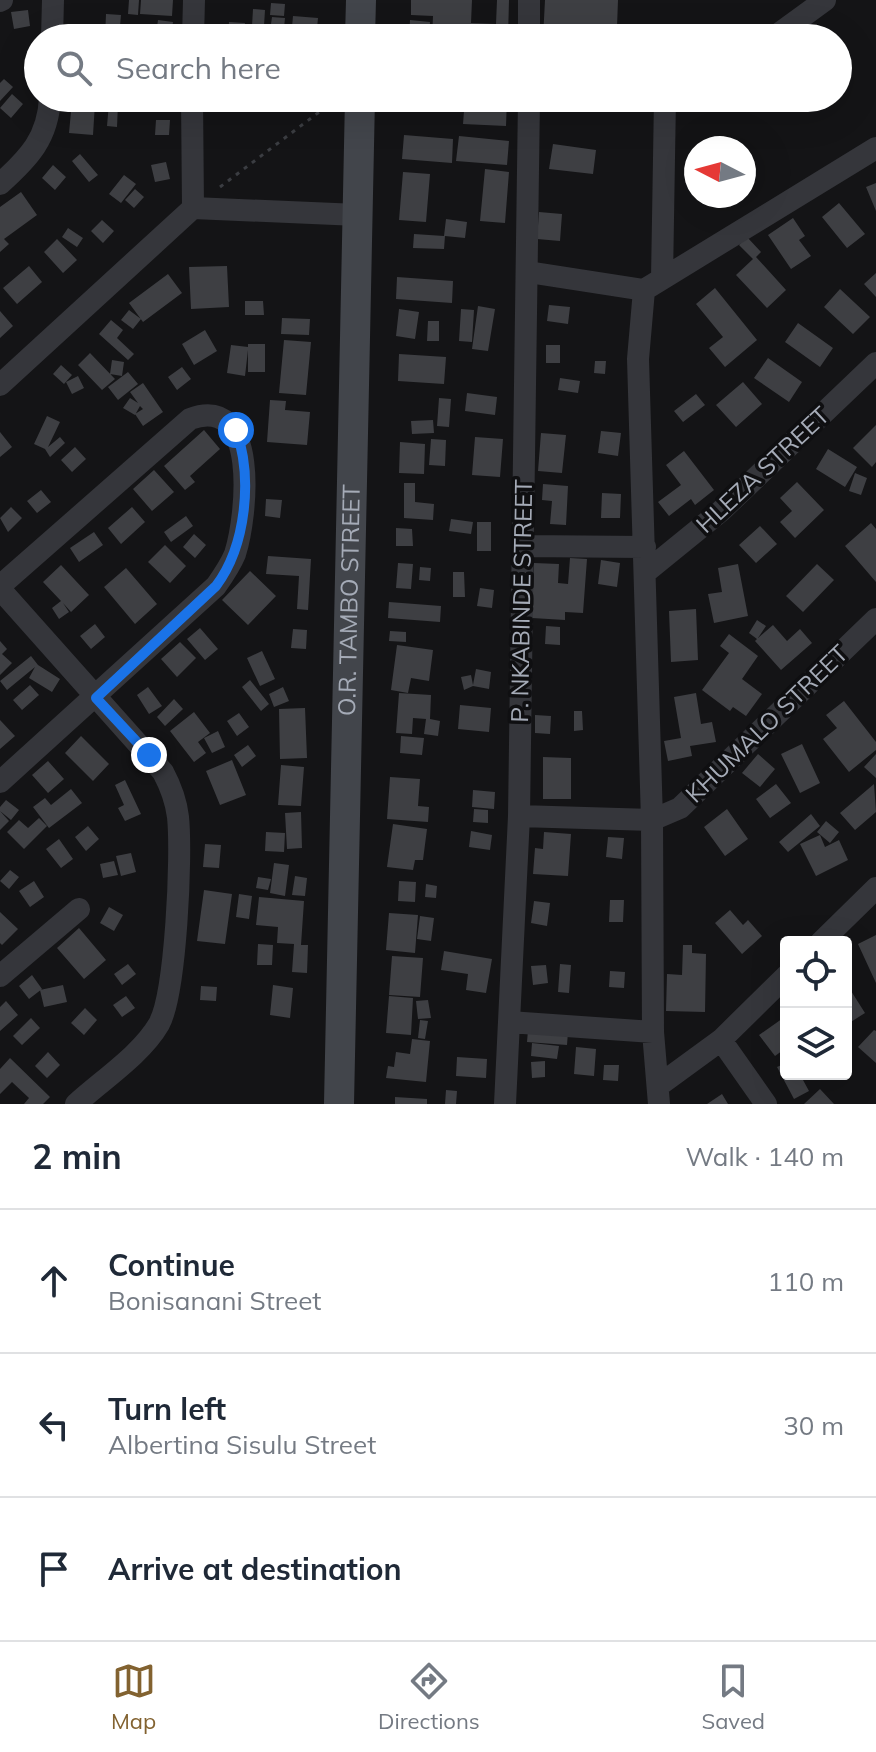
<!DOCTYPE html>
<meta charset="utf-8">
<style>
body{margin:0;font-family:Mulish,sans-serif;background:#f2f2f3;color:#1f2937}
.controls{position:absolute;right:24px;bottom:24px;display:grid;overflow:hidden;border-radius:8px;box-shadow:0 8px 32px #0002}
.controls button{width:72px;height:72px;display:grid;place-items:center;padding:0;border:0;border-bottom:2px solid #e0e1e3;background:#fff;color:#1f2937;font:40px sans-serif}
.compass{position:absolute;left:684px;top:136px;width:72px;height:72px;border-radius:50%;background:#fff;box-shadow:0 8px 32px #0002;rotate:276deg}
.stop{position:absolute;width:24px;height:24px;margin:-18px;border:6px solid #1a73e8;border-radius:50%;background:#fff}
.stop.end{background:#1a73e8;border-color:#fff;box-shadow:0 2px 8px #0008}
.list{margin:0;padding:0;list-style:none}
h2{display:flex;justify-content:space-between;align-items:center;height:104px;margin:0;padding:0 32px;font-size:34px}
h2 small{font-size:26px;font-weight:400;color:#747a83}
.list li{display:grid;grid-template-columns:52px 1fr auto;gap:24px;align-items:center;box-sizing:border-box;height:144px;padding:0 32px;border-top:2px solid #e0e1e3}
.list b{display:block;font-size:30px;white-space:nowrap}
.list p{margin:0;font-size:26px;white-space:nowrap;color:#747a83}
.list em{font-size:26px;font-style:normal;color:#747a83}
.icon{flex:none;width:44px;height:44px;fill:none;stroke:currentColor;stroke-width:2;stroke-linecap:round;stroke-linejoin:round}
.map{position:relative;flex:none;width:876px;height:1104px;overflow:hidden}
.search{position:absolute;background:#fff;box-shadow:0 8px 32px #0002;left:24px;right:24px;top:24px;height:88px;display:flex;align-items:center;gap:20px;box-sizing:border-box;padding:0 28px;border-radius:44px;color:#747a83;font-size:30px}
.sheet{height:536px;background:#fff}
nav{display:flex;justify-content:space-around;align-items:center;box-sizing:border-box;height:112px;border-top:2px solid #e0e1e3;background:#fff;font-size:22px;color:#747a83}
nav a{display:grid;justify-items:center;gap:4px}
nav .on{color:#826230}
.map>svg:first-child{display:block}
.building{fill:#3e3f43}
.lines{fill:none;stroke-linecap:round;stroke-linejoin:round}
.path{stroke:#3b3d42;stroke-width:3;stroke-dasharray:4 6;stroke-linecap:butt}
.street{stroke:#35363b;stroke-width:22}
.secondary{stroke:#42454b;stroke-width:30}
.route{stroke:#1a73e8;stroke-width:10}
.labels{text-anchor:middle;stroke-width:7;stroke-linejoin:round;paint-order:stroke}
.street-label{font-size:24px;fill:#a5abb7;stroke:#0f0f11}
</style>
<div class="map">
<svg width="876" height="1104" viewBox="0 0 876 1104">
<rect width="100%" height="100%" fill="#141416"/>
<path class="building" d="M129 0H139L138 15 128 14Z
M141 0H173L172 16 140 14Z
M411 0H472L471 23 496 24 497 0H509L508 38H432L433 16 411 15Z
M545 0H618L617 27 559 24 558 38H543Z
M271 3 285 4 284 16 270 15Z
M253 9 265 10 264 26H252Z
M28 10 30 26 14 29 11 12Z
M106 14 121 15 119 38H105Z
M293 16 318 18 316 38H291Z
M272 17 285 18 283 38H269Z
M158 20 173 22 171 36 156 34Z
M410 20 430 22 429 38H409Z
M229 22 245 23 243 38H228Z
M253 29 265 30V38H253Z
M4 79 13 87 0 101V83Z
M12 94 23 104 11 118 0 108Z
M137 98H160L159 109 136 107Z
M256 98H276L275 103Z
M465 98H507L506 126 463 124Z
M72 101 95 103 93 135 69 133Z
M109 103 118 104 117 127 107 126Z
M156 120H170L169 135H155Z
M404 135 453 139 452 163 402 159Z
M459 136 509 141 507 165 456 161Z
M553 144 596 150 593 174 549 169Z
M80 154 98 175 89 182 72 161Z
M166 162 170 179 155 182 151 165Z
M53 165 66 177 55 190 42 178Z
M485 169 509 172 505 223 480 221Z
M403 172 430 174 426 222 399 220Z
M124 175 136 184 121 203 109 194Z
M876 183V211L866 187Z
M135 189 144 197 134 208 125 200Z
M21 192 37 215 4 239 9 244 0 252V207Z
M839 203 865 234 847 248 822 217Z
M539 212 562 214 560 241 537 239Z
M793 218 805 236 799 240 811 256 791 269 768 235Z
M446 219 467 222 465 238 445 236 444 249 413 248 414 234 444 236Z
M102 220 114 231 103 243 91 231Z
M68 228 83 238 77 247 62 237Z
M747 237 761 252 756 257 786 290 767 308 736 275 753 259 739 245Z
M57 239 77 260 63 273 44 252Z
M29 266 42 282 17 304 3 288Z
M227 266 229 307 191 309 189 267Z
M876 273V297L864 284Z
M168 274 182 293 143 322 129 303Z
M397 277 453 281 452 303 396 299Z
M715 288 757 340 725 367 709 348 723 337 696 304Z
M840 289 870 317 853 334 824 307Z
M245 301H263L264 315H245Z
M549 305 570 307 568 324 547 321Z
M478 306 495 309 488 351 472 349Z
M399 309 419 312 415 339 396 336Z
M461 309 474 310 472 342 459 341Z
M129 310 141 319 133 329 121 320Z
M0 311 13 326 0 338Z
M282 318 310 319 309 335 281 334Z
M111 320 123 330 117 338 134 354 128 360 99 334Z
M428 321H439V341H427Z
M798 323 833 348 820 367 785 342Z
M205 330 217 351 194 365 182 344Z
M284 340 311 342 306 395 279 393Z
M248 344H265V372H248V350L245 376 227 373 231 345 248 347Z
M546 345H560V363H546Z
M90 353 115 379 102 390 78 365Z
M399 354 446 357 444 384 398 381Z
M768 358 802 382 789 402 754 378Z
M112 360 124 362 122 376 110 374Z
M595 361H606L605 374 594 373Z
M61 365 72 375 64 384 53 374Z
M182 367 191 379 177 390 168 377Z
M128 372 138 384 118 400 108 387Z
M78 376 84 388 72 394 66 382Z
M560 378 580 381 578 393 558 390Z
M743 382 762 404 736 427 716 405Z
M143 383 163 412 143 426 135 414 143 409 140 406 135 415 123 408 130 398 138 403 130 392Z
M467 393 497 397 495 415 465 411Z
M696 394 705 405 683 422 674 411Z
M439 398 451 399 449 427 437 426Z
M270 400 286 401 285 410 310 412 307 445 267 442Z
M47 416 60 422 48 447 60 437 65 443 50 457 45 449 34 444Z
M433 420 434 433 412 434 411 421Z
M876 425V462L872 467 853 448Z
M204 430 220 449 190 476 195 482 185 490 164 466Z
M601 431 621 433 618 456 598 453Z
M0 432 12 447 0 457Z
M541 433 566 435 562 473 538 471Z
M475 437 503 439 500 477 472 475Z
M431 439 446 440 445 466 429 465Z
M400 442 425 444 424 474 399 473Z
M75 447 86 459 72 472 61 460Z
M828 449 857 467 845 487 816 469Z
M684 451 714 490 695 505 691 499 669 516 658 502 681 485 666 465Z
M154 470 174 492 152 511 133 489Z
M855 473 867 478 861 495 849 491Z
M797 482 824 510 795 538 780 522 792 511 780 498Z
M404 483H415V502L434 504 433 520 404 518Z
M543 484 568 486 566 525 550 524 552 501 542 500Z
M41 490 51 502 37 513 27 501Z
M602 493 621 494 620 518H601Z
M266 499 282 500 280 518 265 516Z
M11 507 22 518 8 532 0 518Z
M132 507 145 522 121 544 108 528Z
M186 516 193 526 171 542 164 532Z
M451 519 473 522 471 534 449 531Z
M477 522H491V551H477Z
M871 523 876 529V582L845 546Z
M760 526 777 544 756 563 739 545Z
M396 528 412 529 413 546H396Z
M94 532 103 545 79 562 70 548Z
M194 534 206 545 195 558 183 547Z
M165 545 186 566 170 583 148 562Z
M268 556 311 559 308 610 297 609 299 576 266 574Z
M570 558 587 559 583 613 565 612V620L532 618 534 563 559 564 558 583 568 584Z
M601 560 620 563 617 587 598 584Z
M398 563 413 564 411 589 396 588Z
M738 564 748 616 714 623 708 594 722 592 718 568Z
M817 564 834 580 803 612 786 596Z
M61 565 89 595 71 612 63 603 69 612 59 619 52 608 61 601 43 582Z
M420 567 431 568 430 581 419 580Z
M126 568 157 604 135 624 104 587Z
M250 571 276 596 248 625 222 600Z
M453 572H464L465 597H453Z
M480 588 494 590 492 608 477 606Z
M389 602 441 606 440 622 388 618Z
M696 609 698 660 671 662 669 611Z
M757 620 766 626 758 638 773 625 787 641 800 629 812 643 781 670 755 641 757 639 749 633Z
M95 624 105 637 91 649 80 636Z
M546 626 560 627V645L545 644Z
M200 628 218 649 205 660 187 639Z
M293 629 307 630 306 649 291 648Z
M390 631 406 632V642L389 641Z
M729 634 758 656 742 679 762 694 746 716 733 707 730 711 702 690 729 653 720 646Z
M0 641 7 649 2 654 12 663 0 675Z
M180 642 196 658 177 677 161 659Z
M397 645 433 650 429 681 411 678 408 693 391 690Z
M262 651 275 679 260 686 247 658Z
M31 656 38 665 60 679 52 692 29 678 35 667 7 690 0 681Z
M476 669 491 672 489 689 473 686 464 690 461 677 471 675 473 685Z
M250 680 269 704 261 711 242 687Z
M30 685 39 695 22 710 13 700Z
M148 687 162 706 149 714 137 695Z
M283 687 289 701 274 707 269 694Z
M399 693 431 695 430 719 440 721 438 736 424 734 426 719 413 718 412 734 396 733Z
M696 693 701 724 712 722 716 742 690 746 692 756 668 761 664 741 681 738 674 697Z
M174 699 183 709 165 726 157 717Z
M844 701 876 742V750L849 772 823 739 837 728 826 715Z
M460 705 491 708 489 732 458 729Z
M305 708 307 758 280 759 279 709Z
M574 711H582L583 730 574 731Z
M194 712 210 733 198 742 206 753 194 762 170 731Z
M239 713 249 727 237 736 227 721Z
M535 715 551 716 550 734 535 733Z
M0 720 15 736 0 749Z
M218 731 225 747 212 753 204 738Z
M81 736 109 764 93 781 65 753Z
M401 736 424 738 422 755 400 753Z
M802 744 820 783 800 793 781 754Z
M248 745 256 756 242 767 234 755Z
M758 754 775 769 760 787 742 773Z
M876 754V778L864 767Z
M543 757 571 758V799H543Z
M232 760 246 795 220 805 206 771Z
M48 761 64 779 48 793 32 775Z
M281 765 304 767 301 806 278 805Z
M390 777 420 779 418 806 429 807 428 822 387 819Z
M125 780 141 814 125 821 118 808 124 805 115 785Z
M776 784 791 803 770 818 756 799Z
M874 784 876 812 855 830 840 813Z
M71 789 82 803 49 828 33 807 45 798 51 805Z
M473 790 495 792 494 809 472 807Z
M6 800 19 810 11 820 0 811 9 821 0 830V807Z
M474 809 488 810V823L473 822Z
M727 809 748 839 725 856 704 827Z
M301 812 302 848 287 849 285 813Z
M811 814 820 826 788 852 779 842Z
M39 818 47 826 24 849 7 832 19 820 28 828Z
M826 821 839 832 830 843 817 832Z
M393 824 427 829 423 860H415L413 870 387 867Z
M88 826 99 839 86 851 75 837Z
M471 831 492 835 490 850 469 847Z
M266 832 285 833 284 852 265 851Z
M544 832 571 834 568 876 533 874 535 848 543 849Z
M820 835 825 847 839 840 848 860 816 876 800 844Z
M608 837 624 838 622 859 606 857Z
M59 839 73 859 61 868 46 849Z
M205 844 221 845 219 868 203 867Z
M131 853 136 872 121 876 116 856Z
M114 861 118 875 103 878 100 864Z
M274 863 289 865 285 896 270 893Z
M10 870 19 877 9 889 0 881Z
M295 876 307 878 305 896 292 895Z
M258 877 271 879 268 890 256 888Z
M34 881 44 897 30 907 19 891Z
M399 881 416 882 415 902 398 901Z
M426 884 437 886 436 898 425 897Z
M204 890 232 894 225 944 197 941Z
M239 894 252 896 249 919 236 917Z
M259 897 304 901 301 945H308L307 973 292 972 294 944 277 943 278 927 256 925Z
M610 900H624L623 922H609Z
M534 901 550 903 547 926 531 923Z
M109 907 123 915 114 931 100 923Z
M730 910 743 925 748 920 762 936 742 954 715 923Z
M0 912 18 929 2 945 0 943Z
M389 913 418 915 415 953 386 950Z
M420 916 434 918 431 941 417 939Z
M79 928 106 960 84 979 57 948Z
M876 935V983L858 944Z
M258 944 273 945 272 965H257Z
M683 945H692V953L706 954 705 1012 666 1011 667 974 682 975Z
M444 951 492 959 486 993 466 990 468 974 441 970Z
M392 956 423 958 420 997 389 995Z
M128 964 136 974 122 985 114 974Z
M560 964 571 965 569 993 558 992Z
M546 965 548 983 533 985 531 966Z
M610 971 625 972 624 988 609 987Z
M32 975 42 989 29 999 19 986Z
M846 983 865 1013 846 1025Z
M63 985 67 1002 44 1007 40 990Z
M273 985 293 988 290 1018 270 1015Z
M201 986 217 987 216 1001 200 1000Z
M126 996 135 1008 122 1017 113 1005Z
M389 996 413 998 411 1035 386 1033Z
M428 1000 431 1018 418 1019 416 1001Z
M6 1001 18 1015 0 1031V1007Z
M85 1008 97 1020 84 1035 71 1023Z
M786 1016V1048L775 1056 759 1035Z
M31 1018 40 1028 22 1045 13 1036Z
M420 1020 428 1021 425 1039 418 1038Z
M528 1030 568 1032 567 1045 527 1042Z
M874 1030 876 1031V1063L858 1047Z
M412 1039 430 1041 426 1082 386 1078 388 1066 394 1067 396 1052 410 1054Z
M532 1043 559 1046 557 1059 531 1056Z
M576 1047 596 1049 594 1076 574 1074Z
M48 1052 60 1065 47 1078 35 1066Z
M457 1057 487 1059 486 1078 456 1076Z
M10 1058 50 1097 43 1104H24L29 1098 12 1082 0 1094V1069Z
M545 1061V1077L532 1078 531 1062Z
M786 1063V1074H815L803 1080 809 1091 794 1099 777 1067Z
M604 1065H619L618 1081 603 1080Z
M820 1089 834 1104H804Z
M446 1090 457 1091 456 1104H445Z
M722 1094 728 1104H707Z
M395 1097 427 1099V1104H395Z"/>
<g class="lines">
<path class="path" d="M220 187 335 100"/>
<path class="street" d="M529 0V38
M0 1 2 0
M52 38 53 0
M193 38 194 0
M773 38 825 0
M192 98 193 208
M0 184C29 158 48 138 50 98
M193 208 358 215
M528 272 644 290
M662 279 665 98
M644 290 638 359 652 820 653 1032 659 1104
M644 290 876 148
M0 385 193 208
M522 546 645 547
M646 572 721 511 876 363
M0 586 190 419C260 393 247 516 235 554 230 566 223 576 216 586L0 782
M0 589 163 772C171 787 176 800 178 817 182 855 176 993 159 1024 141 1055 102 1080 76 1104
M519 816 652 820 680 808 876 619
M821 942 876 888
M0 976 79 909
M509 1022 653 1032
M721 1040 766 1104
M658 1086 721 1040 786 976
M505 1104 519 816 529 98"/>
<g class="secondary">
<path d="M360 38 361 0"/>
<path id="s1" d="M339 1104 360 98"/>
</g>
</g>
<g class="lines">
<path class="route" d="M149 755 96 698 216 586C246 546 253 478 236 430"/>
</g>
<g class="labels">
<g class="street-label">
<text transform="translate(763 470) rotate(-43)" y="8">HLEZA STREET</text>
<text dy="8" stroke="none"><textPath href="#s1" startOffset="504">O.R. TAMBO STREET</textPath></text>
<text transform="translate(522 601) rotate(-89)" y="8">P. NKABINDE STREET</text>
<text transform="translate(767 724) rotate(-44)" y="8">KHUMALO STREET</text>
</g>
</g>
</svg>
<div class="controls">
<button><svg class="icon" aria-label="locate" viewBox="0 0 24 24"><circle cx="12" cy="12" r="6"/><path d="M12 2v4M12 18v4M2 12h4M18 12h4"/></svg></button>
<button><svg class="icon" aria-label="layers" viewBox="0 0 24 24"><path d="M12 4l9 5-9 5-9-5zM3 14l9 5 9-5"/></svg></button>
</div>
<svg class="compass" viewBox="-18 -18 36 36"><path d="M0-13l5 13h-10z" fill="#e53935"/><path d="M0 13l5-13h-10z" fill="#747a83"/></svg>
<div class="stop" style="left:236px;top:430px"></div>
<div class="stop end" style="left:149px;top:755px"></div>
<div class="search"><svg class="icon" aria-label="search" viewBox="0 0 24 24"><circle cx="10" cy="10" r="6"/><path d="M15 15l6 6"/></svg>Search here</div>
</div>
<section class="sheet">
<h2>2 min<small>Walk · 140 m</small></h2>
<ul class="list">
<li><svg class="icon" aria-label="ahead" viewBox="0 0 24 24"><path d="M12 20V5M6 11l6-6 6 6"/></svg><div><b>Continue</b><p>Bonisanani Street</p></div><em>110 m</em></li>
<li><svg class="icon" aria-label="left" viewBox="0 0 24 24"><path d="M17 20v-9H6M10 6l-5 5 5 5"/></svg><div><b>Turn left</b><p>Albertina Sisulu Street</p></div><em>30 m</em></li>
<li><svg class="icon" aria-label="arrive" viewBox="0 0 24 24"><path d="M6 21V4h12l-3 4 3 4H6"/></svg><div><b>Arrive at destination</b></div></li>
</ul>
</section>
<nav>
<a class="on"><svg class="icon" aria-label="map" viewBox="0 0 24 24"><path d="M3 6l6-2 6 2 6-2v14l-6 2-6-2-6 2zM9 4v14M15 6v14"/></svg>Map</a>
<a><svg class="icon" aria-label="directions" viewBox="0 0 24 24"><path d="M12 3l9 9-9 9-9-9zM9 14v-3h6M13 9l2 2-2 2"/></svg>Directions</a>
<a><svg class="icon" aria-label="saved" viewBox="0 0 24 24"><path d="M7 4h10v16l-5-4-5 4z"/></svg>Saved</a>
</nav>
